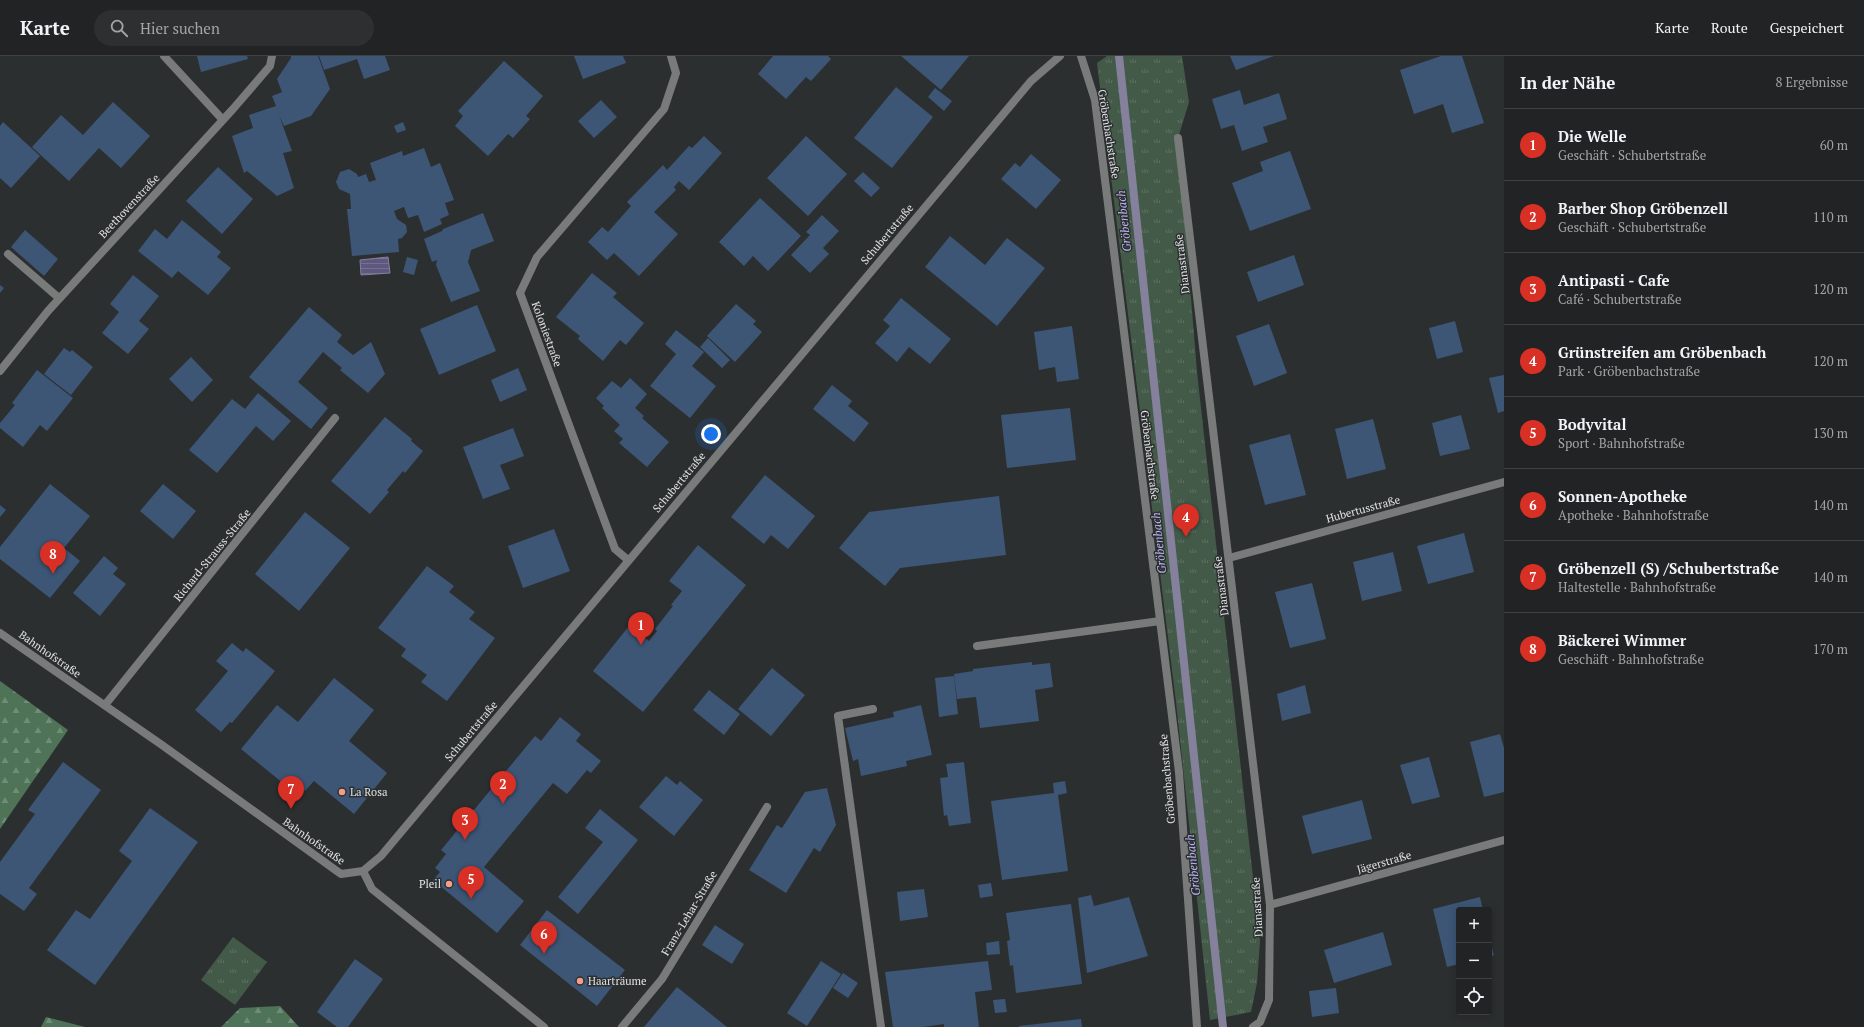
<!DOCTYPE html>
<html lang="de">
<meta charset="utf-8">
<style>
body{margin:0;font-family:"PT Serif",serif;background:#2d2f31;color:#f1f3f6}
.controls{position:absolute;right:12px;bottom:12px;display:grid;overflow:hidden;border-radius:4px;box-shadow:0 2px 10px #0003}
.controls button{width:36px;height:36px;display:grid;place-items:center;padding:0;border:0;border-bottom:1px solid #3e4041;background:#212324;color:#f1f3f6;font:20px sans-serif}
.you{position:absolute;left:711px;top:378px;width:14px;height:14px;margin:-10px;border:3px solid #fff;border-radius:50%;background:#1a73e8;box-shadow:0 0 0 6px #1a73e833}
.badge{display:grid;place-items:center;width:26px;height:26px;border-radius:50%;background:#d93025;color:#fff;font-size:13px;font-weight:700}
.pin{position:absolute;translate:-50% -33px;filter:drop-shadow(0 1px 2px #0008)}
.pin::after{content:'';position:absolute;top:21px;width:14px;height:12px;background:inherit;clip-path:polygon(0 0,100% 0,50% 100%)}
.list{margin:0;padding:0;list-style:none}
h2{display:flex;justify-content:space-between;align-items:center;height:52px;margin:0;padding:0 16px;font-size:17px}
h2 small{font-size:13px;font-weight:400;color:#a2a4a6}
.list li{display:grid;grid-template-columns:26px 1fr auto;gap:12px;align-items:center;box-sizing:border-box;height:72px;padding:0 16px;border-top:1px solid #3e4041}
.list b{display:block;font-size:15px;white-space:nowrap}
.list p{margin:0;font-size:13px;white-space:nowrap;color:#a2a4a6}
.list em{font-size:13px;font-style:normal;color:#a2a4a6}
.icon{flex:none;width:22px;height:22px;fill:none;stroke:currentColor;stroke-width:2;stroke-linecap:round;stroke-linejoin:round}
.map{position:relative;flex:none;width:1504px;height:971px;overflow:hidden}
header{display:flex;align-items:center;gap:24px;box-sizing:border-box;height:56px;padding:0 20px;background:#212324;border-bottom:1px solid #3e4041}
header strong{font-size:19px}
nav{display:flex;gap:22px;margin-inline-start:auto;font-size:14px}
.search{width:280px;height:36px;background:#2d2f31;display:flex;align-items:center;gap:10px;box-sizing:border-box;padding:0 14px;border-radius:22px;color:#a2a4a6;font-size:15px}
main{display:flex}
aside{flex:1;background:#212324}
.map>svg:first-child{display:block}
.forest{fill:url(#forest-firs)}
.park{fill:url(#park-tufts)}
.water{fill:url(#water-rules);stroke:#85819d}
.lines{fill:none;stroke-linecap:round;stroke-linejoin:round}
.stream{stroke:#85819d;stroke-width:8}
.building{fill:#3d5676}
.service{stroke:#797b7b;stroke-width:8}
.minor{stroke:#797b7b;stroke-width:8}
.tertiary{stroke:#797b7b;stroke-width:8}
.poi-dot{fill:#f49e89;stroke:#2c2f30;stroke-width:1.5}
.labels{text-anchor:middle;stroke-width:3;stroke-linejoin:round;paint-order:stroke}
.street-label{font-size:11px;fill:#e0e2e3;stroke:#2c2f30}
.poi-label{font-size:11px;fill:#e0e2e3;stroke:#2c2f30;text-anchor:start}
.water-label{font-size:12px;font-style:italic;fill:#beb6f7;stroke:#2c2f30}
</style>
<header>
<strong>Karte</strong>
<div class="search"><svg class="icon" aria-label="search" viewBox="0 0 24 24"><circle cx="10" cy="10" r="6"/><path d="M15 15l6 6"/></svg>Hier suchen</div>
<nav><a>Karte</a><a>Route</a><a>Gespeichert</a></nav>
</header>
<main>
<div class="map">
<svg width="1504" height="971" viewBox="0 0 1504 971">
<defs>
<pattern id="forest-firs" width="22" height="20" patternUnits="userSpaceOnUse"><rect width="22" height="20" fill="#4e7357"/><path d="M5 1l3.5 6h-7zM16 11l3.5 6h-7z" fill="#708d77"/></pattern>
<pattern id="park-tufts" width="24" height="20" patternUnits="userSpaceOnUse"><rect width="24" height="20" fill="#445a49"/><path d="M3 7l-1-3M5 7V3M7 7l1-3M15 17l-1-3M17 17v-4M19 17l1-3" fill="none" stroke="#5f7163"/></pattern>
<pattern id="water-rules" width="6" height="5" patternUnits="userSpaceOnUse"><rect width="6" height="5" fill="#5e587f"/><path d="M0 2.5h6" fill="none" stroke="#757091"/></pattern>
</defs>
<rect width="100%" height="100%" fill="#2c2f30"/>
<path class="forest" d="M0 625 68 674 0 773Z
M280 950 299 971H221L240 952Z
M46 961 85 971H41Z"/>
<path class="park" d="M1107 0H1182L1189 46 1178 82 1197 316 1260 885 1257 927 1251 956 1210 964 1176 646 1097 7Z
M233 881 267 906 235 949 201 924Z"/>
<path class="water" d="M388 201 390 217 361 219 360 204Z"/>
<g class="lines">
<path class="stream" d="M1119 0 1223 971"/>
</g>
<path class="building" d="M197 0H247L248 3 201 16Z
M291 0H318L330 33 311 60 284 70 279 59 292 95 283 97 294 132 277 140 247 115 244 117 232 80 253 72 249 59 276 50 272 40 282 36 277 23 291 2Z
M319 0H385L390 14 364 23 357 3 324 14Z
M574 0H623L626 7 583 23Z
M773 0H828L831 3 811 25 806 21 786 43 758 18Z
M901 0H969L941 34Z
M1230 0H1274L1236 14Z
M1441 0H1462L1484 67 1452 77 1443 48 1414 58 1400 14Z
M504 5 543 40 526 60 530 63 513 82 508 78 488 100 455 70 463 60 458 55Z
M896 31 933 61 892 112 854 82Z
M935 32 952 45 944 55 928 41Z
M1240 34 1244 49 1279 37 1287 63 1263 71 1268 86 1242 95 1234 69 1221 73 1212 43Z
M601 44 617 61 594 82 578 65Z
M113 46 150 80 121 112 99 92 69 125 32 91 61 59 83 79Z
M3 66 40 100 11 132 0 122V70Z
M403 66 406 74 397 77 394 70Z
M704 80 722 97 689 134 679 125 674 131 676 134 654 156 678 178 639 220 614 197 607 204 588 186 602 171 608 176 631 150 627 146 663 109 667 114 689 90 692 92Z
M806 80 847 118 808 160 767 122Z
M424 92 431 111 440 107 454 144 445 147 449 159 440 163 442 168 424 176 418 159 408 162 404 151 394 155 397 163 406 169 407 176 402 182 398 183 399 196 352 200 347 153H351L350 138 339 133 336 126 340 116 349 113 357 118 358 121 366 118 369 126 376 124 370 107 402 95 403 100Z
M1290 95 1311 153 1250 175 1232 127 1263 115 1260 106Z
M1031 98 1061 124 1036 153 1001 123 1015 107 1020 111Z
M218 111 253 143 222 178 186 145Z
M863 116 880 132 871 141 854 125Z
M760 142 801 180 768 215 753 200 744 210 719 186Z
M483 157 494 185 471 194 468 206 480 235 451 246 436 209 437 204 432 206 424 183 442 175 443 173Z
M822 159 839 175 823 192 829 198 810 217 791 199 810 179 806 176Z
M182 164 221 196 217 201 231 212 208 239 178 215 172 222 138 195 155 173 167 183Z
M25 174 58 203 44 220 11 191Z
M950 180 985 209 1007 182 1045 212 997 270 925 211Z
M1294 199 1304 229 1258 246 1247 216Z
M407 201 418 204 414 219 403 216Z
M592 217 617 237 613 241 644 267 626 289 620 284 603 305 578 283 580 280 556 261Z
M133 219 159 240 139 265 149 273 128 298 102 277 119 256 110 248Z
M0 229 4 232 0 237Z
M901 242 951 283 930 308 909 291 897 306 875 287 890 270 883 264Z
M736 248 756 265 753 268 762 276 735 306 707 280Z
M477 249 496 295 439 319 420 273Z
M309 251 342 279 337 286 353 299 371 286 385 318 368 337 340 314 342 312 323 296 298 326 328 352 311 373 249 321Z
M1455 265 1463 296 1437 303 1429 272Z
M1269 268 1287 317 1254 330 1236 280Z
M1072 270 1079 323 1057 326 1055 311 1039 314 1034 276Z
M676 274 704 296 692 310 716 330 690 362 650 330 676 298 665 288Z
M708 282 730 304 722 312 700 291Z
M64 292 70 296 72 294 93 311 71 339 44 318Z
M191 301 213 324 192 346 169 323Z
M518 312 527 334 500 346 491 324Z
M37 314 73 342 47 375 40 369 23 391 0 372V367L15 349 12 347Z
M1504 319V355L1498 357 1489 322Z
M630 322 647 338 635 352 644 360 642 362 669 386 647 411 619 387 623 383 614 375 620 369 602 352 604 350 596 342 612 325 621 332Z
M832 329 852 345 848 350 869 367 854 386 813 353Z
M258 337 291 365 273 385 256 370 217 417 189 394 232 343 245 353Z
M1070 352 1076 404 1007 412 1001 359Z
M1461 359 1470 393 1440 400 1432 367Z
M385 361 412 383 411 385 423 395 405 417 403 415 387 434 389 436 370 458 331 425Z
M1373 363 1386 413 1347 423 1335 373Z
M513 372 524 400 500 409 510 433 483 443 463 391Z
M1290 378 1306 439 1265 449 1249 389Z
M765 419 815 460 788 493 771 479 764 488 731 461Z
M50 428 90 460 64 492 80 505 50 542 0 503V491Z
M163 428 196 455 173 483 140 455Z
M999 440 1006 499 900 512 885 530 839 492 869 456Z
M0 449 6 454 0 461Z
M305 456 350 492 299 555 255 518Z
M554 473 570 515 523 532 508 490Z
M1464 477 1474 516 1428 528 1417 490Z
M698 489 746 529 643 656 593 615 629 570 649 585 657 575 655 573 673 550 671 549 682 535 669 525Z
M1393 496 1402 535 1362 545 1353 506Z
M104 500 118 512 113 518 126 528 100 560 73 537Z
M427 510 454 530 449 536 475 556 469 563 495 582 447 645 421 626 427 619 401 600 406 593 378 572Z
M1312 527 1326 583 1290 592 1275 536Z
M232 587 243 596 246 592 275 615 232 667 230 666 221 676 195 654 228 615 216 605Z
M1032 606V609L1050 607 1053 631 1035 634 1039 665 980 672 976 641 957 643 954 618 973 615V613Z
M772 612 805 639 771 680 738 653Z
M954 620 958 658 939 661 935 622Z
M334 622 374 654 349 685 387 717 354 758 314 725 305 735 289 722 284 728 241 693 277 649 298 666Z
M1305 629 1311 657 1282 665 1277 638Z
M709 634 740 658 724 679 693 654Z
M921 649 932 699 906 705 907 710 861 720 858 703 853 705 845 672 894 661 893 656Z
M560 661 581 678 576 685 601 705 591 717 587 714 567 738 553 727 484 811 524 845 497 877 433 824 440 816 435 812 446 798 441 794 535 680 541 685Z
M1500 678 1504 692V736L1484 741 1470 686Z
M1429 701 1440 741 1412 748 1400 709Z
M63 706 101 734 29 832 37 838 24 855 0 838V806L35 758 28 754Z
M964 706 971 767 949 770 947 759 944 760 940 722 948 721 946 708Z
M666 720 677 729 680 725 703 744 674 780 639 751Z
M1065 725 1067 737 1058 739 1068 815 1002 824 991 745 1054 737 1053 727Z
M827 732 836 769 820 796 814 792 786 837 749 814 777 769 782 772 805 736Z
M1362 744 1372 783 1312 798 1302 760Z
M150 752 198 786 95 929 47 894 76 854 90 863 132 805 119 795Z
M600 753 638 784 578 858 558 841 603 786 585 772Z
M991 827 993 840 980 842 978 829Z
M924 833 928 861 900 865 897 836Z
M1091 839 1094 850 1129 841 1148 900 1087 917 1078 842Z
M1480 841 1483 854H1459V908L1447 911 1433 853Z
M1071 848 1082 928 1016 937 1013 909 1010 910 1007 885 1010 884 1006 857Z
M547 854 625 914 597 950 520 889Z
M715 869 744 888 732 908 702 889Z
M1383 876 1392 909 1334 927 1324 894Z
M1489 881 1494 899 1489 901Z
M999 885 1000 898 987 899 986 887Z
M355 903 383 923 348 971H337L317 956Z
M821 905 841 918 807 970 787 957Z
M988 905 992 934 975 936 979 971H944V968L923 971H893L885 916Z
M843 917 858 927 848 942 833 932Z
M677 931 727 971H644Z
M1336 932 1339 957 1312 961 1309 935Z
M1005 943 1007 956 995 957 993 944Z
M1081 963 1082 971H1019V970Z"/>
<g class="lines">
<path class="service" d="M8 198 59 242
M873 653 838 660 881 971"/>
<path class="minor" d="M164 0 223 64
M1081 0 1095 44 1179 716 1197 971
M1178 82 1270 849 1269 944 1260 966 1253 971
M0 315 48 255 233 53 270 10 272 0
M1229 502 1504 426
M628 504 615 493 520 237 537 201 664 53 676 17 671 0
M977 590 1160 565
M105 649 335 362
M363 815 372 833 544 971
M1270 849 1504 784
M622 971 662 923 767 751"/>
<path class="tertiary" d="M0 577 162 689 341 818 363 815 381 800 1031 25 1060 0"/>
</g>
<g class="poi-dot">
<circle cx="342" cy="736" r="4"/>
<circle cx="449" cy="828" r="4"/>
<circle cx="580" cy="925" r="4"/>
</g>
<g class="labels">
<g class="street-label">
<text transform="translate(1109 78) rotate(81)" y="4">Gröbenbachstraße</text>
<text transform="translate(129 150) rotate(-47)" y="4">Beethovenstraße</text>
<text transform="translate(887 178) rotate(-50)" y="4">Schubertstraße</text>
<text transform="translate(1182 208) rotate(-97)" y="4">Dianastraße</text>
<text transform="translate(547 278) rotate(70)" y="4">Koloniestraße</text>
<text transform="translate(1150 399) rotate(83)" y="4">Gröbenbachstraße</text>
<text transform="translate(679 426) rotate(-50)" y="4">Schubertstraße</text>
<text transform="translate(1363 453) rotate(-15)" y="4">Hubertusstraße</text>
<text transform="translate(212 499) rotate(-51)" y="4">Richard-Strauss-Straße</text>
<text transform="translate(1221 530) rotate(-97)" y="4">Dianastraße</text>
<text transform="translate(50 598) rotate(35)" y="4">Bahnhofstraße</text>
<text transform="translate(471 675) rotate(-50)" y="4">Schubertstraße</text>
<text transform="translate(1167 723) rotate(-95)" y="4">Gröbenbachstraße</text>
<text transform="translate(314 785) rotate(35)" y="4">Bahnhofstraße</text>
<text transform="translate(1384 806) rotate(-16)" y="4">Jägerstraße</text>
<text transform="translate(1257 851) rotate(-93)" y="4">Dianastraße</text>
<text transform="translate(689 857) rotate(-59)" y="4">Franz-Lehar-Straße</text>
</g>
<g class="poi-label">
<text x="350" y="740">La Rosa</text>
<text x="441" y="832" text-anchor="end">Pleil</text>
<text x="588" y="929">Haarträume</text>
</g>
<g class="water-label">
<text transform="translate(1124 165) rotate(-96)" y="4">Gröbenbach</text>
<text transform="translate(1159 487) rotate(-96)" y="4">Gröbenbach</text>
<text transform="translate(1193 809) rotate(-96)" y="4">Gröbenbach</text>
</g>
</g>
</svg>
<div class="controls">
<button>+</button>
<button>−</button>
<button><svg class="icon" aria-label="locate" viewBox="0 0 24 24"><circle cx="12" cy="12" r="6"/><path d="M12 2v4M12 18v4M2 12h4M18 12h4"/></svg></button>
</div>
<div class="you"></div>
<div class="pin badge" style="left:641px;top:589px">1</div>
<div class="pin badge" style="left:503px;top:748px">2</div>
<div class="pin badge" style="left:465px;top:784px">3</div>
<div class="pin badge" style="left:1186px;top:481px">4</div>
<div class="pin badge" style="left:471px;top:843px">5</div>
<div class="pin badge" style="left:544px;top:898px">6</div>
<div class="pin badge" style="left:291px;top:753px">7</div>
<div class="pin badge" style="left:53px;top:518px">8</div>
</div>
<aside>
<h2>In der Nähe<small>8 Ergebnisse</small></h2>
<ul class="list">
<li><span class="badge">1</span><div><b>Die Welle</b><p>Geschäft · Schubertstraße</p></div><em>60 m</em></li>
<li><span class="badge">2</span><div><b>Barber Shop Gröbenzell</b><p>Geschäft · Schubertstraße</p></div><em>110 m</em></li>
<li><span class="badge">3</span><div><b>Antipasti - Cafe</b><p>Café · Schubertstraße</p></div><em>120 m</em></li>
<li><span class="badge">4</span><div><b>Grünstreifen am Gröbenbach</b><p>Park · Gröbenbachstraße</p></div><em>120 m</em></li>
<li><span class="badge">5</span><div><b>Bodyvital</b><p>Sport · Bahnhofstraße</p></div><em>130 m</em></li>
<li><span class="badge">6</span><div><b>Sonnen-Apotheke</b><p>Apotheke · Bahnhofstraße</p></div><em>140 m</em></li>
<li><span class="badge">7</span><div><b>Gröbenzell (S) /Schubertstraße</b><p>Haltestelle · Bahnhofstraße</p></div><em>140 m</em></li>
<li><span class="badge">8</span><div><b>Bäckerei Wimmer</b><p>Geschäft · Bahnhofstraße</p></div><em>170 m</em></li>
</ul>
</aside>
</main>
